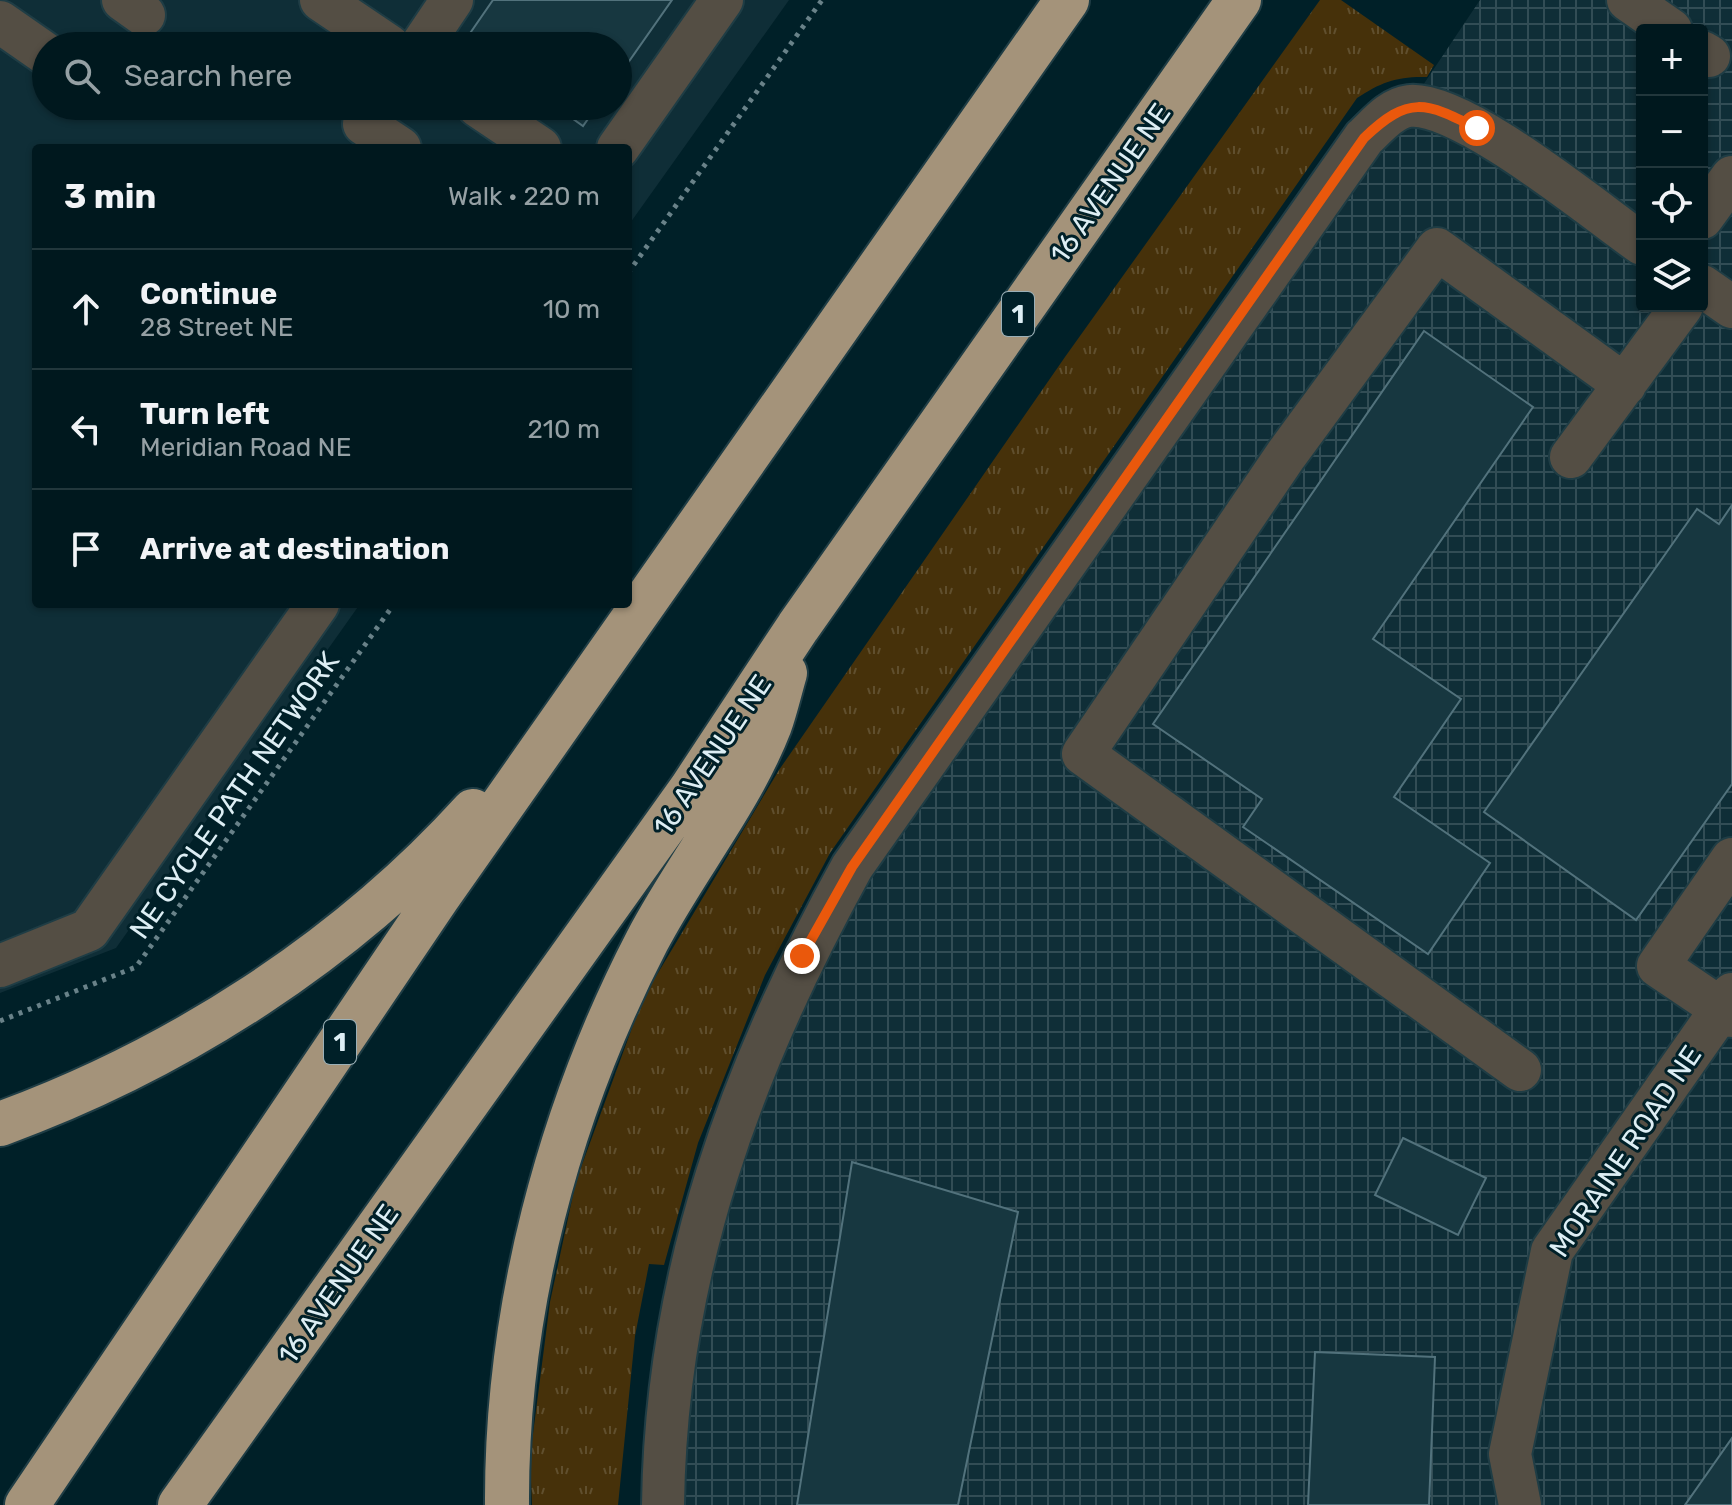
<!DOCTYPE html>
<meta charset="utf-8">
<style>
body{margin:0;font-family:Rubik,sans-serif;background:#0e252b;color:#f1f3f6}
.controls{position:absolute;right:24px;top:24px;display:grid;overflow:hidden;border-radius:8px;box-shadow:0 2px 6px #0004}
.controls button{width:72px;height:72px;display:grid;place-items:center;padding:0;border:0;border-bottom:2px solid #22373c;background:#00181e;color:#f1f3f6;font:40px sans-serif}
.stop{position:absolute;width:24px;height:24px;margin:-18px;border:6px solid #ea580c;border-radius:50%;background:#fff}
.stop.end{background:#ea580c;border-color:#fff;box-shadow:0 2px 8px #0008}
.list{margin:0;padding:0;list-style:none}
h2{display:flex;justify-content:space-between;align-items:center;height:104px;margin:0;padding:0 32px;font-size:34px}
h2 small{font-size:26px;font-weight:400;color:#95a0a4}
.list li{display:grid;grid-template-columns:52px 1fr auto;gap:24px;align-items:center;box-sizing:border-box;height:120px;padding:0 32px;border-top:2px solid #22373c}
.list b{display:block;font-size:30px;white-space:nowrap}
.list p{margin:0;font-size:26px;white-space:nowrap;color:#95a0a4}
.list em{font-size:26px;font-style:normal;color:#95a0a4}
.icon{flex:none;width:44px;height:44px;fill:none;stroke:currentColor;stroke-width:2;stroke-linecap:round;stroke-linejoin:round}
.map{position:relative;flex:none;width:1732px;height:1505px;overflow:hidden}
.search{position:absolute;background:#00181e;box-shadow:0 2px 6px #0004;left:32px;top:32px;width:600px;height:88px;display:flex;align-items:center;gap:20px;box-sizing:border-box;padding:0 28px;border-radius:44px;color:#95a0a4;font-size:30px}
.panel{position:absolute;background:#00181e;box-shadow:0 2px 6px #0004;left:32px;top:144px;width:600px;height:464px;border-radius:8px}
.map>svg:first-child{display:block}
.built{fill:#0f2e37;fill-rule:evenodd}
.industrial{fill:url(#industrial-grid);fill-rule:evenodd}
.grass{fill:url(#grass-tufts)}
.building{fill:#173740;stroke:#52727c;stroke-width:2}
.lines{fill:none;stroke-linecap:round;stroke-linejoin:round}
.minor-casing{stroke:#1f3d45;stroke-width:46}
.highway-casing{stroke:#1f3d45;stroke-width:48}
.path{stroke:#698289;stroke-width:5;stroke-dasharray:4 6;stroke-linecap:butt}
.minor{stroke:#544e44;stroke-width:42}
.highway{stroke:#a4937a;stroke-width:44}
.route{stroke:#ea580c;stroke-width:10}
.labels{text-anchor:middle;stroke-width:6;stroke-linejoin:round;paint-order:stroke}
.shield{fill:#002028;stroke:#9bb0b7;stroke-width:2}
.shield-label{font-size:26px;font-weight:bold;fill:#ddeef4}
.street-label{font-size:28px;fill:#ddeef4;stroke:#002028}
</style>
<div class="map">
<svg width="1732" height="1505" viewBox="0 0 1732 1505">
<defs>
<pattern id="industrial-grid" width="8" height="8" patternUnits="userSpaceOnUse" patternTransform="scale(2)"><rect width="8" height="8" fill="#0f2e37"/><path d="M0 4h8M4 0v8" fill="none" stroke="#324d55"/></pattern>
<pattern id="grass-tufts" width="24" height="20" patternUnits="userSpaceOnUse" patternTransform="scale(2)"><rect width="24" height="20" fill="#46310a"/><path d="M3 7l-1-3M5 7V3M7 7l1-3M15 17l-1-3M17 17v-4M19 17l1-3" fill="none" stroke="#604f2e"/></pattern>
</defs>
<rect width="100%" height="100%" fill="#002028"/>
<path class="built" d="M0 0H789L628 226V148H36V604H360L116 948 0 993ZM46 46H618V106H46Z"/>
<path class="industrial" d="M1480 0H1732V1505H663L686 1284 802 956 1409 106ZM1642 30H1702V306H1642Z"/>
<path class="grass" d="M1320 0H1341L1434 65 1427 77C1398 76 1381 82 1357 98L830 853 765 975 698 1143 664 1265 649 1264 635 1336 618 1505H532L530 1457 550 1302 576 1181 643 998 779 770 1065 357Z"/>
<path class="building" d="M493 0H672L618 77V46H470L464 42Z
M493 0H672L618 77V46H470L464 42Z
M555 106H597L583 126Z
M555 106H597L583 126Z
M1424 331 1533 407 1373 639 1461 699 1394 797 1490 863 1428 954 1243 827 1262 799 1153 724Z
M1732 505V784L1636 920 1484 812 1697 509 1719 524Z
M1403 1138 1486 1178 1458 1235 1375 1195Z
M852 1162 1018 1212 958 1505H797Z
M1315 1352 1435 1357 1429 1505H1308Z
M1732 1438V1505H1685Z"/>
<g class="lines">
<defs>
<path id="minor" d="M123 0 144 15
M321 0 389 46
M1628 0 1671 30
M0 22 46 54
M421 46 452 0
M1702 52 1709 56
M478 106 540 148
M364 124 400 148
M618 148 722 0
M1702 218 1732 177
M1702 286 1732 307
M1571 457 1682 306
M1732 859 1658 966 1732 1016
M0 966 89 930 318 604
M1520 1070 1083 754 1286 455 1437 249 1625 385
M663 1505C666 1273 741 1068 852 867L1364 138C1377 126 1391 108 1409 106 1461 100 1596 212 1642 244
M1520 1505 1510 1454 1552 1251 1732 994"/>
<path id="highway" d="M0 1124C178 1059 346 951 473 811
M27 1505 438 897 1067 0
M180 1505 691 789 798 627 1239 0
M507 1505C506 1311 558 1113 647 941 685 868 740 802 770 725 776 708 780 690 785 673"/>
</defs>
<use href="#minor" class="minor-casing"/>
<use href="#highway" class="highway-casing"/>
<path class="path" d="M628 273 822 0
M0 1021 136 967 394 604"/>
<use href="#minor" class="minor"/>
<use href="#highway" class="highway"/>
</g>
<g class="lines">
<path class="route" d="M802 956 852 867 1364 138C1409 95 1425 102 1477 128"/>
</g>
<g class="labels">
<g class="shield">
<rect x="1002" y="292" width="32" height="44" rx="6"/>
<rect x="324" y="1020" width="32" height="44" rx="6"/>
</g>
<g class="shield-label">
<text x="1018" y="323">1</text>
<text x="340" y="1051">1</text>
</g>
<g class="street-label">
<text transform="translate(1110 183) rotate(-55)" y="10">16 AVENUE NE</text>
<text transform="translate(712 755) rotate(-56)" y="10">16 AVENUE NE</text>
<text transform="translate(234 795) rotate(-55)" y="10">NE CYCLE PATH NETWORK</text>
<text transform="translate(1625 1151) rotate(-56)" y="10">MORAINE ROAD NE</text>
<text transform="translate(338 1284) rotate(-55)" y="10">16 AVENUE NE</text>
</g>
</g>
</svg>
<div class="controls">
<button>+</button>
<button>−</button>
<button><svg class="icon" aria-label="locate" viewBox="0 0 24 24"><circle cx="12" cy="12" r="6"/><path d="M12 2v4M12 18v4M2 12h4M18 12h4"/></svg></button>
<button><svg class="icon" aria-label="layers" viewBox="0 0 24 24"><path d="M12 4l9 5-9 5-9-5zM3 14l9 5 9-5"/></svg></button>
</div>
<div class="stop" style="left:1477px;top:128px"></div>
<div class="stop end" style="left:802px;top:956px"></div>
<div class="search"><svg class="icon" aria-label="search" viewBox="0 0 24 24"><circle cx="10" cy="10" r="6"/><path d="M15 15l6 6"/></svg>Search here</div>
<section class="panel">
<h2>3 min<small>Walk · 220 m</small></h2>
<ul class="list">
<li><svg class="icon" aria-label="ahead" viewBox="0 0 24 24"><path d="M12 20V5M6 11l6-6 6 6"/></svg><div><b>Continue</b><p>28 Street NE</p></div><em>10 m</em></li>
<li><svg class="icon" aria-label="left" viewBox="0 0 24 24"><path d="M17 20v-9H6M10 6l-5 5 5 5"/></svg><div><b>Turn left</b><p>Meridian Road NE</p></div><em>210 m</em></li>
<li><svg class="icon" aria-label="arrive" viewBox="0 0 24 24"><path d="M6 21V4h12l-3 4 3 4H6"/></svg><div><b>Arrive at destination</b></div></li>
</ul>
</section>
</div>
